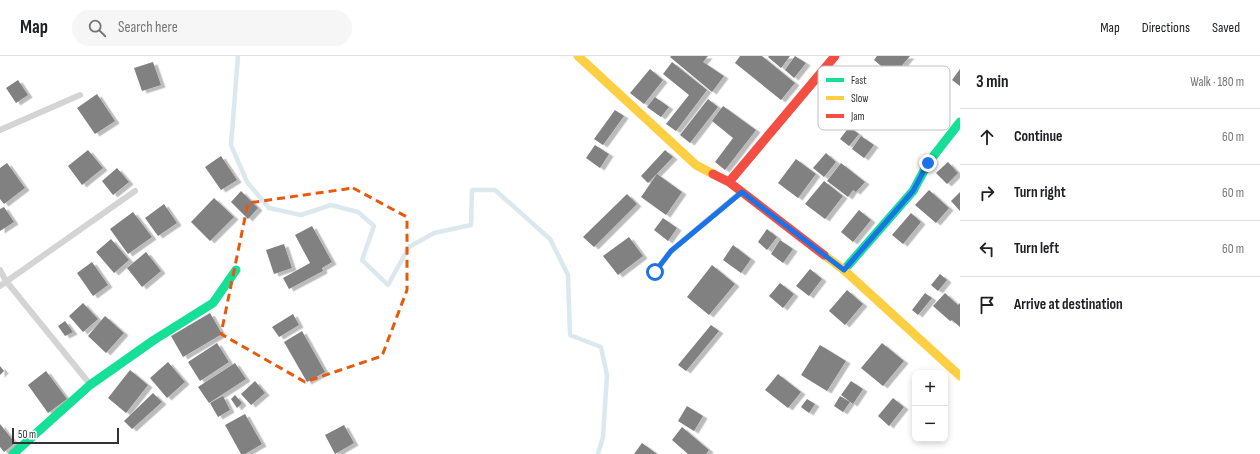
<!DOCTYPE html>
<meta charset="utf-8">
<style>
body{margin:0;font-family:"Sofia Sans Condensed",sans-serif;background:#f6f6f6;color:#202124}
.controls{position:absolute;right:12px;bottom:12px;display:grid;overflow:hidden;border-radius:8px;box-shadow:0 2px 6px #0003}
.controls button{width:36px;height:36px;display:grid;place-items:center;padding:0;border:0;border-bottom:1px solid #e0e0e0;background:#fff;color:#202124;font:20px sans-serif}
.scale{position:absolute;left:12px;bottom:10px;width:107px;box-sizing:border-box;padding-left:4px;border:2px solid #333;border-top:0;font-size:11px;line-height:14px;white-space:nowrap;color:#333;-webkit-text-stroke:3px #fff;paint-order:stroke}
.stop{position:absolute;width:12px;height:12px;margin:-9px;border:3px solid #1a73e8;border-radius:50%;background:#fff}
.stop.end{background:#1a73e8;border-color:#fff;box-shadow:0 1px 4px #0008}
.list{margin:0;padding:0;list-style:none}
h2{display:flex;justify-content:space-between;align-items:center;height:52px;margin:0;padding:0 16px;font-size:17px}
h2 small{font-size:13px;font-weight:400;color:#757577}
.list li{display:grid;grid-template-columns:26px 1fr auto;gap:12px;align-items:center;box-sizing:border-box;height:56px;padding:0 16px;border-top:1px solid #e0e0e0}
.list b{display:block;font-size:15px;white-space:nowrap}
.list em{font-size:13px;font-style:normal;color:#757577}
.icon{flex:none;width:22px;height:22px;fill:none;stroke:currentColor;stroke-width:2;stroke-linecap:round;stroke-linejoin:round}
.map{position:relative;flex:none;width:960px;height:398px;overflow:hidden}
header{display:flex;align-items:center;gap:24px;box-sizing:border-box;height:56px;padding:0 20px;background:#fff;border-bottom:1px solid #e0e0e0}
header strong{font-size:19px}
nav{display:flex;gap:22px;margin-inline-start:auto;font-size:14px}
.search{width:280px;height:36px;background:#f6f6f6;display:flex;align-items:center;gap:10px;box-sizing:border-box;padding:0 14px;border-radius:22px;color:#757577;font-size:15px}
main{display:flex}
aside{flex:1;background:#fff}
.map>svg:first-child{display:block}
.lines{fill:none;stroke-linecap:round;stroke-linejoin:round}
.stream{stroke:#dbe9ee;stroke-width:4.5}
.building{fill:#818181;filter:url(#shadow)}
.lane{stroke:#d4d4d4;stroke-width:6}
.fast{stroke:#16e098;stroke-width:9}
.slow{stroke:#ffcf43;stroke-width:9}
.jam{stroke:#f24e42;stroke-width:9}
.route{stroke:#1a73e8;stroke-width:5}
.marked{fill:none;stroke:#e8590c;stroke-width:3;stroke-dasharray:8 5;stroke-linejoin:round}
.key{fill:#fff;stroke:#c2c2c2;stroke-width:1}
.key-label{font-size:11px;fill:#333}
</style>
<header>
<strong>Map</strong>
<div class="search"><svg class="icon" aria-label="search" viewBox="0 0 24 24"><circle cx="10" cy="10" r="6"/><path d="M15 15l6 6"/></svg>Search here</div>
<nav><a>Map</a><a>Directions</a><a>Saved</a></nav>
</header>
<main>
<div class="map">
<svg width="960" height="398" viewBox="0 0 960 398">
<defs>
<filter id="shadow"><feDropShadow dx="4.5" dy="2.5" stdDeviation="0" flood-color="#0004"/></filter>
</defs>
<rect width="100%" height="100%" fill="#fff"/>
<g class="lines">
<path class="stream" d="M238 0 231 89 247 126 269 152 301 159 331 149 358 156 374 170 362 204 388 229 409 191 434 177 471 169 472 134H495L550 183 568 219 570 279 601 291 607 319 603 381 598 398"/>
</g>
<path class="building" d="M671 0H708L703 6 724 20 712 36 670 1Z
M740 0H762L795 27 781 44 735 7Z
M769 0H790L781 12 768 1Z
M795 0 806 7 794 22 785 14Z
M877 0H910L893 20 874 4Z
M153 6 161 29 142 35 134 12Z
M672 6 707 34 676 75 666 68 689 39 663 18Z
M650 13 663 24 644 48 630 37Z
M960 13V30L952 24Z
M18 24 28 39 16 47 6 32Z
M97 38 115 65 95 78 77 52Z
M655 41 669 51 661 61 647 51Z
M708 43 718 51 690 87 680 79Z
M723 50 756 74 725 114 715 106 733 82 712 65Z
M615 54 624 60 603 89 594 83Z
M849 71 859 78 849 90 840 83Z
M861 80 874 89 864 102 852 93Z
M595 89 609 98 600 112 586 102Z
M88 94 103 112 82 129 68 110Z
M665 94 673 101 648 127 641 120Z
M826 97 836 106 824 121 813 112Z
M221 100 237 124 221 134 205 111Z
M796 103 816 118 798 142 778 127Z
M948 106 958 117 947 128 936 117Z
M7 107 25 132 4 148 0 143V112Z
M841 107 865 126 856 136 853 134 848 141 827 125Z
M117 112 129 126 113 139 102 125Z
M657 118 682 136 666 159 641 141Z
M824 125 843 140 825 163 805 148Z
M929 134 949 152 936 167 915 149Z
M241 135 258 152 248 163 231 146Z
M960 136V155L951 145Z
M627 138 637 148 594 191 583 181Z
M214 142 234 161 210 185 191 166Z
M164 148 177 167 158 180 145 162Z
M4 151 14 166 0 175V153Z
M859 154 871 164 853 186 841 176Z
M133 156 152 181 128 198 110 173Z
M911 157 921 166 903 188 892 179Z
M663 162 677 172 668 185 654 174Z
M312 170 332 206 322 212 323 215 289 233 283 222 310 207 295 179Z
M767 173 777 181 767 194 758 186Z
M629 181 643 200 618 219 603 200Z
M111 183 129 204 114 217 96 196Z
M780 184 793 193 783 207 771 198Z
M284 188 292 212 274 218 266 194Z
M733 189 751 203 741 217 723 204Z
M146 196 161 215 142 231 127 212Z
M92 206 108 229 93 240 77 217Z
M712 209 735 228 709 259 687 241Z
M810 213 822 223 809 240 796 230Z
M940 218 947 224 938 235 931 229Z
M780 227 794 238 783 252 769 240Z
M847 234 863 248 845 269 829 255Z
M925 237 932 242 918 259 912 254Z
M945 237 958 249 960 247V271L952 264 950 265 933 250Z
M83 247 98 263 83 276 69 260Z
M210 257 222 278 183 301 171 280Z
M293 258 299 269 279 281 272 271Z
M105 260 124 277 106 297 88 280Z
M65 265 73 276 65 280 58 270Z
M711 269 719 275 686 315 678 309Z
M302 275 325 316 307 326 284 286Z
M217 287 229 306 200 325 188 306Z
M882 287 904 305 883 330 861 312Z
M820 289 846 305 827 335 801 319Z
M168 306 185 326 167 342 150 322Z
M235 307 246 323 209 347 198 331Z
M0 310 4 315 0 319Z
M130 314 148 329 126 357 108 342Z
M46 315 67 343 48 357 28 329Z
M778 318 801 336 788 352 765 334Z
M255 325 265 337 251 349 241 338Z
M851 325 863 333 853 348 841 339Z
M153 337 162 346 132 373 124 365Z
M235 339 242 347 237 352 231 343Z
M223 340 230 354 218 361 210 347Z
M840 340 850 346 843 356 834 350Z
M893 342 904 351 889 370 878 360Z
M807 343 815 348 809 357 801 351Z
M687 350 703 360 694 375 678 365Z
M245 358 262 388 245 398H241L225 369Z
M0 368 15 387 4 396 0 391Z
M344 369 354 387 335 398 325 379Z
M682 371 709 394 706 398H688L672 384Z
M642 387 657 398H634Z"/>
<g class="lines">
<path class="lane" d="M0 74 80 39
M0 214 6 225 89 327
M655 216 671 195 740 137
M0 230 135 135"/>
<path class="fast" d="M844 214 913 135 928 107 960 66
M13 398 90 329 154 284 213 247 236 214"/>
<path class="slow" d="M578 0 696 109 713 118
M824 199 844 214 960 320"/>
<path class="jam" d="M713 118 729 126 824 199
M729 126 835 0"/>
</g>
<g class="lines">
<path class="route" d="M655 216 671 195 742 136 844 214 913 135 928 107"/>
</g>
<path class="marked" d="M353 132 407 161V234L382 300 305 326 221 278 248 147Z"/>
<rect x="818" y="10" width="132" height="64" rx="6" class="key"/>
<rect x="826" y="22" width="18" height="4" fill="#16e098"/>
<rect x="826" y="40" width="18" height="4" fill="#ffcf43"/>
<rect x="826" y="58" width="18" height="4" fill="#f24e42"/>
<g class="key-label">
<text x="851" y="28">Fast</text>
<text x="851" y="46">Slow</text>
<text x="851" y="64">Jam</text>
</g>
</svg>
<div class="controls">
<button>+</button>
<button>−</button>
</div>
<div class="scale">50 m</div>
<div class="stop" style="left:655px;top:216px"></div>
<div class="stop end" style="left:928px;top:107px"></div>
</div>
<aside>
<h2>3 min<small>Walk · 180 m</small></h2>
<ul class="list">
<li><svg class="icon" aria-label="ahead" viewBox="0 0 24 24"><path d="M12 20V5M6 11l6-6 6 6"/></svg><div><b>Continue</b></div><em>60 m</em></li>
<li><svg class="icon" aria-label="right" viewBox="0 0 24 24"><path d="M7 20v-9h11M14 6l5 5-5 5"/></svg><div><b>Turn right</b></div><em>60 m</em></li>
<li><svg class="icon" aria-label="left" viewBox="0 0 24 24"><path d="M17 20v-9H6M10 6l-5 5 5 5"/></svg><div><b>Turn left</b></div><em>60 m</em></li>
<li><svg class="icon" aria-label="arrive" viewBox="0 0 24 24"><path d="M6 21V4h12l-3 4 3 4H6"/></svg><div><b>Arrive at destination</b></div></li>
</ul>
</aside>
</main>
